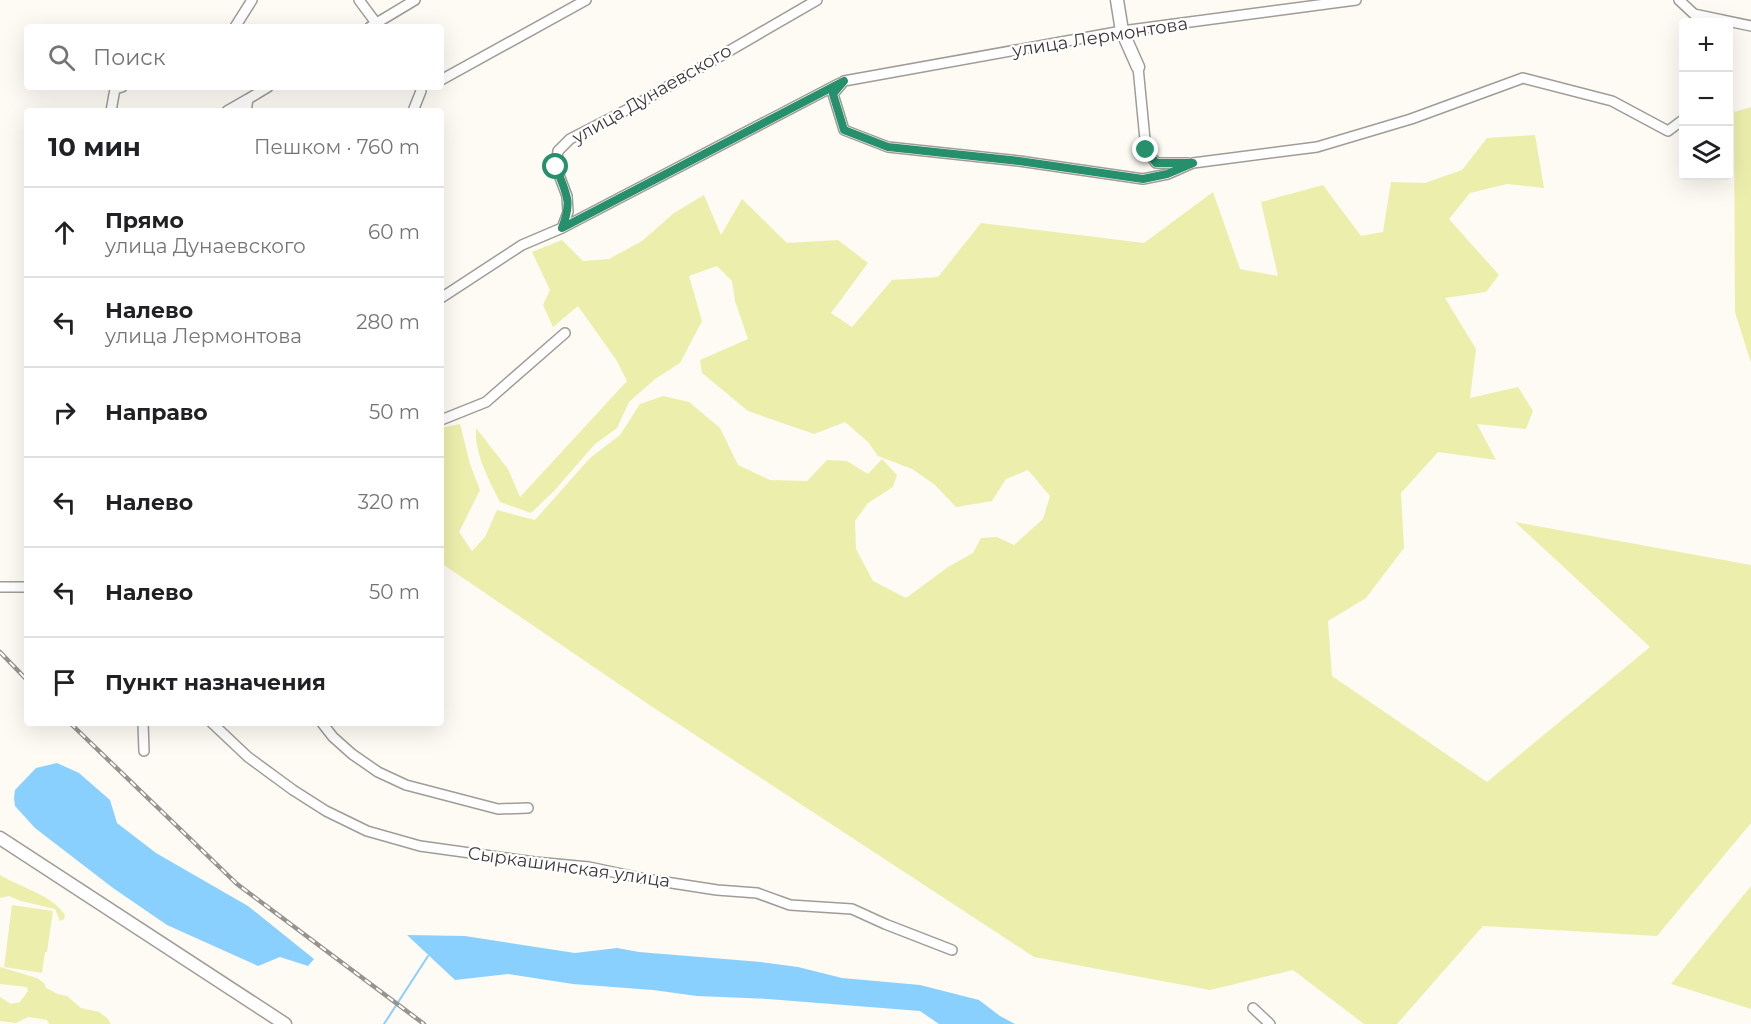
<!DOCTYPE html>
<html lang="ru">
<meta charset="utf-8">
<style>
body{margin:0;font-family:Montserrat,sans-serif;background:#f6f6f6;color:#202124}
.controls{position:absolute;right:18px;top:18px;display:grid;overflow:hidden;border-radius:6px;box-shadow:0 6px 24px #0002}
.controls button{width:54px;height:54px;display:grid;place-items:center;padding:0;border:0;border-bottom:2px solid #e0e0e0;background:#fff;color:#202124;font:30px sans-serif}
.stop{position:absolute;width:18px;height:18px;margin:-14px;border:4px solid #26906d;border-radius:50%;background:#fff}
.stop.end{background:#26906d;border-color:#fff;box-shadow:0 2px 6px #0008}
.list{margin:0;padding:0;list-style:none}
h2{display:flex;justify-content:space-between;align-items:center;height:78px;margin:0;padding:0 24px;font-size:26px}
h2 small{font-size:20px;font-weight:400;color:#757577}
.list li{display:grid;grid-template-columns:39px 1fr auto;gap:18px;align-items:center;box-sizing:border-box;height:90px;padding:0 24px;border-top:2px solid #e0e0e0}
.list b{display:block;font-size:22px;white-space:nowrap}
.list p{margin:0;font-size:20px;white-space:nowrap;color:#757577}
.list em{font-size:20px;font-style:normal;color:#757577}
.icon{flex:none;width:33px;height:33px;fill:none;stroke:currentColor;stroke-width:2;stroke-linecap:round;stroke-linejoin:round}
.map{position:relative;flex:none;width:1751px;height:1024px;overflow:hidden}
.search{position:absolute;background:#fff;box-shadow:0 6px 24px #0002;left:24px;top:24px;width:420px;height:66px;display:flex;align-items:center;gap:15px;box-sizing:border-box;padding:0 21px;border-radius:6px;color:#757577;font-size:22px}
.panel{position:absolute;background:#fff;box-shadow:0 6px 24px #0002;left:24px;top:108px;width:420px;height:618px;border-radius:6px}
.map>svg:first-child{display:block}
.green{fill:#ecefac}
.water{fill:#89d0fe}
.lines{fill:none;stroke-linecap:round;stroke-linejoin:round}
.stream{stroke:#89d0fe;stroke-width:2}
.street-casing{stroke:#a09c97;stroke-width:12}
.secondary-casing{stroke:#a09c97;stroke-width:15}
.street{stroke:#fff;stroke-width:9}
.secondary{stroke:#fff;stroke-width:12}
.rail-casing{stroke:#979490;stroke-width:4.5}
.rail{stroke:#fff;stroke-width:2;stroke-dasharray:7;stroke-linecap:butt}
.route{stroke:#26906d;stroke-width:8}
.labels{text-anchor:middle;stroke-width:4.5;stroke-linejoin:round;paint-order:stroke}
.street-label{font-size:18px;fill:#3b3937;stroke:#fff}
</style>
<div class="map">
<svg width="1751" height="1024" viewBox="0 0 1751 1024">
<rect width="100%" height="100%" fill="#fefaf4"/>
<path class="green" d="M1751 107V363L1735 312 1734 112Z
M1535 135 1544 188 1507 184 1470 193 1449 219 1499 275 1486 292 1445 298 1476 349 1470 398 1518 387 1533 411 1526 429 1477 424 1496 460 1438 452 1401 493 1404 548 1366 598 1328 621 1332 676 1487 782 1650 647 1515 522 1751 565V823L1657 936 1483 926 1397 1024H1364L1293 970 1210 990 1034 957 651 706 441 563V428L460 424 470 464 480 490 459 532 472 551 485 537 497 510 535 520 590 458 620 435 640 404 663 396 689 402 720 428 738 465 770 480 807 481 827 460 847 461 868 474 882 459 897 475 893 487 868 503 855 521 856 549 873 581 906 598 948 567 973 553 981 538 997 537 1014 545 1043 519 1050 496 1028 470 1006 479 992 501 956 507 935 485 912 469 878 456 868 442 845 422 814 434 748 411 702 373 700 360 748 339 735 301 732 281 717 266 689 276 702 321 680 363 655 379 629 402 617 428 595 444 554 491 531 513 500 502C489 480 474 453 476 428L508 469 520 497 627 381 617 361 578 306 553 327 543 305 550 290 532 252 562 240 583 261 609 259 642 241 674 213 704 195 721 235 742 199 787 243 838 240 868 263 831 313 852 327 892 280 938 277 981 223 1144 243 1213 192 1240 269 1278 276 1261 202 1323 185 1361 236 1383 232 1391 182 1425 183 1462 170 1487 138Z
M0 875C21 888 51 894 65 915L64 919 60 921 55 909 21 901 9 896 0 898Z
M1751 886V1009L1671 984Z
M12 905 53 911 47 952H45L42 973 4 967Z
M0 967 37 978 44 983 46 988 58 994 67 996 81 1008 99 1012 107 1018 111 1024H49L47 1020 28 1017 16 1023 0 1021V997L11 1004 20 1002 28 991 27 987 0 984Z"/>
<path class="water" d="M57 763 79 773 110 800 117 823 156 853 248 906 314 959 308 966 280 957 258 966 167 925 113 888 35 828 15 806 14 798 15 790 36 768Z
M407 935 465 936 575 953 617 948 639 952 761 962 798 967 842 978 920 985 979 1000 1000 1016 1015 1024H939L920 1011 768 999 697 996 653 990 573 984 508 974 455 980Z"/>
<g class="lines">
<path class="stream" d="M384 1024 428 956"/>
<defs>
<path id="street" d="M359 0 379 27
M1356 0 1122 31 844 81 833 94 844 130 888 147 1019 161 1143 179 1168 174 1193 163 1317 147 1411 119 1523 78 1612 101 1668 131 1684 119
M1679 0 1694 14 1751 26
M235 27 252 0
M370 27 415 0
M1138 67 1146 150 1156 163H1188
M441 80 586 0
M111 111 115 89 122 87
M227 111 248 99
M246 111 248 99 268 87
M413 111 421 91
M562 228 568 212 567 196 556 167 558 151 570 139 634 106 817 0
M441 298 522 245 562 228 840 83
M441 420 486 402 565 333
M0 587H27
M143 723 144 751
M212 723 248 757 293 790 326 811 367 831 420 846 535 862 589 867 646 879 717 890 757 893 790 905 852 909 885 924 952 950
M322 723 333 737 352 754 378 772 406 785 498 809 528 808
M1253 1008 1270 1024"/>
<path id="secondary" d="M1117 0 1122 31 1138 67
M0 838 285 1024"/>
</defs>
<use href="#street" class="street-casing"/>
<use href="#secondary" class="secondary-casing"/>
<use href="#street" class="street"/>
<use href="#secondary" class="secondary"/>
<defs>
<path id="rail" d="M0 652 27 680
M70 723 237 884 424 1024"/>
</defs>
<use href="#rail" class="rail-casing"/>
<use href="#rail" class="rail"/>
</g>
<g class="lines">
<path class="route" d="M556 167C566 194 573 200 562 228L844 81 833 94 844 130 888 147 1019 161 1143 179 1167 174 1193 163H1156L1146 150"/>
</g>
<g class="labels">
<g class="street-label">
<text transform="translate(1100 37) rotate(-9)" y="6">улица Лермонтова</text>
<text transform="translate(652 94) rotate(-30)" y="6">улица Дунаевского</text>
<text transform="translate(569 867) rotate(8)" y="6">Сыркашинская улица</text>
</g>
</g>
</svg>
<div class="controls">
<button>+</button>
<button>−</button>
<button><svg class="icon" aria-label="layers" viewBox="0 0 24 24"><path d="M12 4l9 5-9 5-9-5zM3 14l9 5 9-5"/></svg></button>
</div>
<div class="stop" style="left:556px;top:167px"></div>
<div class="stop end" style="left:1146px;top:150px"></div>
<div class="search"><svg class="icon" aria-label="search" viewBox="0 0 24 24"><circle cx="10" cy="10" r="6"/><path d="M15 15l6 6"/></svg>Поиск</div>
<section class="panel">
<h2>10 мин<small>Пешком · 760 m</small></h2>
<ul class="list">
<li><svg class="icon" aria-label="ahead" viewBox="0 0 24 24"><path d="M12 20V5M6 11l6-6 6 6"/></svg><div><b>Прямо</b><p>улица Дунаевского</p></div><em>60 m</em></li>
<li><svg class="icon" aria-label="left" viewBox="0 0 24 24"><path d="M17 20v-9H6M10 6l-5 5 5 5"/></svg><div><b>Налево</b><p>улица Лермонтова</p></div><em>280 m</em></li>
<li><svg class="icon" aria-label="right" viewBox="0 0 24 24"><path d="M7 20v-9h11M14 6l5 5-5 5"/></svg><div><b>Направо</b></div><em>50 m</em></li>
<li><svg class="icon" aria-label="left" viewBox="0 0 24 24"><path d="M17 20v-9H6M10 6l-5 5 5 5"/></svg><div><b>Налево</b></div><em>320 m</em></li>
<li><svg class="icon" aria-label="left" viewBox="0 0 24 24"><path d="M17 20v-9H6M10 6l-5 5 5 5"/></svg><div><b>Налево</b></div><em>50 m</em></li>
<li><svg class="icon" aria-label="arrive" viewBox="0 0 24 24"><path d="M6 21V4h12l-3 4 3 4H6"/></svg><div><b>Пункт назначения</b></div></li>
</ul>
</section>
</div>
